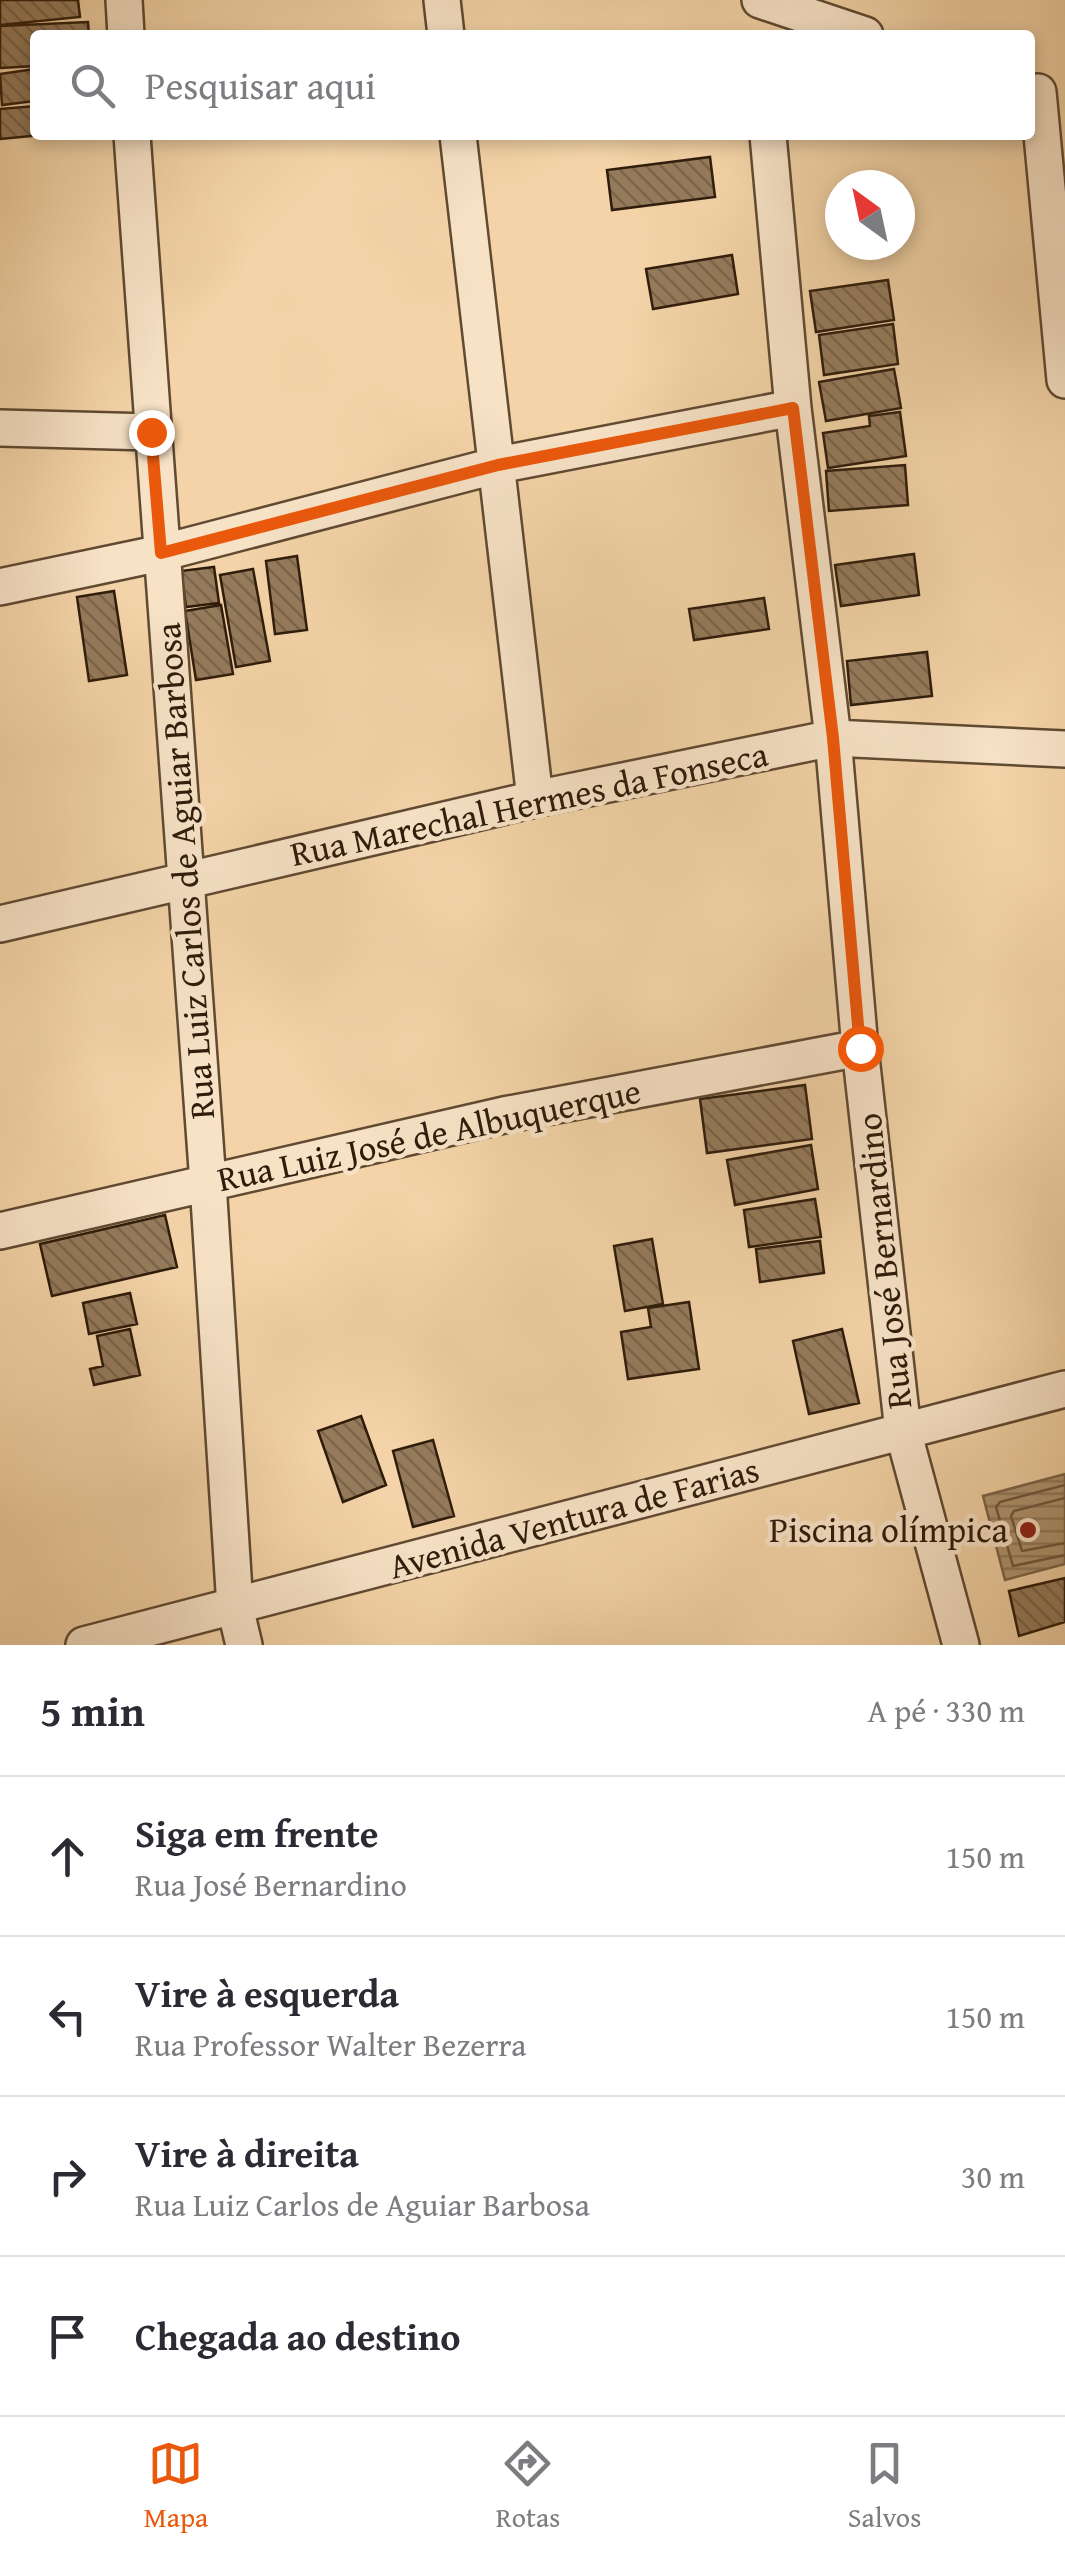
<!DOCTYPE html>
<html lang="pt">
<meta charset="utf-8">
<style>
body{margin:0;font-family:"Gentium Book Plus",serif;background:#f2f2f3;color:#2b2b33}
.compass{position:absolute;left:825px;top:170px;width:90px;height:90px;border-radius:50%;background:#fff;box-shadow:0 5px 15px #0003;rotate:327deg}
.stop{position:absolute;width:30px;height:30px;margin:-22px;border:8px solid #ea580c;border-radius:50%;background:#fff}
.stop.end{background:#ea580c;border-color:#fff;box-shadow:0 2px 10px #0008}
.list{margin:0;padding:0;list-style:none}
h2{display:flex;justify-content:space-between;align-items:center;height:130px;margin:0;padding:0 40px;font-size:42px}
h2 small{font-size:32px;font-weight:400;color:#7c7c81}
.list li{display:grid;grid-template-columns:65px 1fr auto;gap:30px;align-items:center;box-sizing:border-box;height:160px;padding:0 40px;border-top:2px solid #e1e1e2}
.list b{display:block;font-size:38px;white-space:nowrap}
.list p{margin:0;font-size:32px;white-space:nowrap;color:#7c7c81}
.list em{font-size:32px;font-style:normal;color:#7c7c81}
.icon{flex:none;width:55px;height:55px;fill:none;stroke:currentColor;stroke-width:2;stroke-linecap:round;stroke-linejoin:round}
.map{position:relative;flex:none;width:1065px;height:1645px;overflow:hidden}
.search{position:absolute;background:#fff;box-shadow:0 5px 15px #0003;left:30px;right:30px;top:30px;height:110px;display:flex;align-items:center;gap:25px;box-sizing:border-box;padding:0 35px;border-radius:10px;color:#7c7c81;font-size:38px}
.sheet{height:770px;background:#fff}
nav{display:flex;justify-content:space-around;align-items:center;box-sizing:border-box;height:140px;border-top:2px solid #e1e1e2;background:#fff;font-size:28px;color:#7c7c81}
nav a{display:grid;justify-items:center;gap:5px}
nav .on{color:#ea580c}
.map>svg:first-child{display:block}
.water{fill:url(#water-rules);stroke:#7c6549;stroke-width:2.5}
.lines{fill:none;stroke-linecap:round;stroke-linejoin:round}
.shore{stroke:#70583e;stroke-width:2.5}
.building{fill:url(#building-back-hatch);stroke:#2f1c0b;stroke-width:2.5}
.minor-casing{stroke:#604a32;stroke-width:40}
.minor{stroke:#f7e2c6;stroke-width:35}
.route{stroke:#ea580c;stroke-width:12}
.poi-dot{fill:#8f2418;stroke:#f7e2c6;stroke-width:4}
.labels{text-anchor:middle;stroke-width:9;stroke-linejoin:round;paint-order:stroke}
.street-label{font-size:35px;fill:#2f1c0b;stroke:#f7e2c6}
.poi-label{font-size:35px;fill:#2f1c0b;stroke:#f7e2c6;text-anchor:end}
</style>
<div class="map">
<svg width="1065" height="1645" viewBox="0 0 1065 1645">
<defs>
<pattern id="water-rules" width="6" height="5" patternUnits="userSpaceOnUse" patternTransform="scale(2.5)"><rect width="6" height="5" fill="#b09572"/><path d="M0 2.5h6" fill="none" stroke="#90795c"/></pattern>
<pattern id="building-back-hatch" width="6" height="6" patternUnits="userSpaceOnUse" patternTransform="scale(2.5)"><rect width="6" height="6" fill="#957b5c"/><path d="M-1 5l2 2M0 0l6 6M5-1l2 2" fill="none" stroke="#7a644a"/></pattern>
</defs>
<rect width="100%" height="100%" fill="#f3d3a7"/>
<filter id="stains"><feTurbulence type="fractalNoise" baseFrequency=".002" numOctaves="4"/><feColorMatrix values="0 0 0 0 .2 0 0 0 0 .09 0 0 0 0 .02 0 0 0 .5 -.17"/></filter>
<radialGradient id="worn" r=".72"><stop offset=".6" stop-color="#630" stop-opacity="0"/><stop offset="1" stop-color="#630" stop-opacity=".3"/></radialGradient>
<path class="water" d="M1065 1474V1564L1005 1580 983 1496Z"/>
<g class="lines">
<path class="shore" d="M1065 1485 1000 1502 996 1507 1013 1566 1065 1555
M1065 1498 1014 1511 1011 1516 1022 1551 1065 1543"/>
</g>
<path class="building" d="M0 0H78L80 17 0 25Z
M88 22 89 35H35V66L0 68V26Z
M35 69V101L2 105 0 74Z
M35 106V135H42L0 139V109Z
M710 157 715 197 612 210 607 170Z
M732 255 738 294 653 309 646 269Z
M888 280 894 320 816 332 810 291Z
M893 324 898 364 824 375 819 335Z
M894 369 901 408 826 421 819 382Z
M900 412 906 456 828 468 823 433 870 426 869 416Z
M905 465 908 505 829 511 826 471Z
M914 554 919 595 841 606 835 565Z
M297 556 307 630 275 634 266 561Z
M214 567 219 603 186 607 181 571Z
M253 569 270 661 236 667 220 575Z
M114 591 127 675 89 681 77 597Z
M764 598 769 629 694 640 689 609Z
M221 605 233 674 196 680 185 611Z
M927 652 932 696 851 705 847 661Z
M805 1085 812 1139 707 1153 700 1099Z
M811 1145 818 1189 735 1205 727 1160Z
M815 1199 821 1237 749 1247 744 1210Z
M165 1215 177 1267 52 1296 40 1244Z
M652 1239 663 1304 625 1311 614 1246Z
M820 1241 824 1273 760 1282 756 1249Z
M130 1293 137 1324 89 1334 83 1303Z
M689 1302 699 1369 628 1379 621 1332 651 1327 648 1308Z
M130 1329 140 1375 94 1385 90 1369 103 1366 97 1336Z
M842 1329 859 1403 809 1414 793 1341Z
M361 1416 386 1485 343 1502 318 1431Z
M433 1440 454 1516 413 1527 393 1451Z
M1065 1578V1622L1019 1636 1009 1591Z"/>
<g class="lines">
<defs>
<path id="minor" d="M124 0 126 35
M442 0 446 35
M760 0 865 35
M1038 92 1065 380
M132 135 208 1183 235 1607 244 1645
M458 135 535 799
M768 135 793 408 833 738 860 1048 903 1431 961 1645
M0 428 151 432
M0 587 161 553 498 465 793 408
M0 924 535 799 833 738 1065 749
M0 1231 504 1115 860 1048
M84 1645 1065 1389"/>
</defs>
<use href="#minor" class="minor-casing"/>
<use href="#minor" class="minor"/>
</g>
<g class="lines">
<path class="route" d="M151 432 161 553 498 465 793 408 833 738 860 1048"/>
</g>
<circle class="poi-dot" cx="1028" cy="1530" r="10"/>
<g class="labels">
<g class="street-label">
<text transform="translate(529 804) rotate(-12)" y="12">Rua Marechal Hermes da Fonseca</text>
<text transform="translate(185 871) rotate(-94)" y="12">Rua Luiz Carlos de Aguiar Barbosa</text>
<text transform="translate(429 1135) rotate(-12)" y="12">Rua Luiz José de Albuquerque</text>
<text transform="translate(884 1261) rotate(-96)" y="12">Rua José Bernardino</text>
<text transform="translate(574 1518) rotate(-15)" y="12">Avenida Ventura de Farias</text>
</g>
<g class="poi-label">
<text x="1008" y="1542">Piscina olímpica</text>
</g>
</g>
<rect width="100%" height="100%" filter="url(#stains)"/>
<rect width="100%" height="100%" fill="url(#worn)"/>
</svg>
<svg class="compass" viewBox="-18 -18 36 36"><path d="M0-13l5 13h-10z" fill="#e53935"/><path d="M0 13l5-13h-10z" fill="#7c7c81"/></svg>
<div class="stop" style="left:860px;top:1048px"></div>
<div class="stop end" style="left:151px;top:432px"></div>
<div class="search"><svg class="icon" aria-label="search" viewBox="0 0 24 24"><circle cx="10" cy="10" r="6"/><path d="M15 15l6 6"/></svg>Pesquisar aqui</div>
</div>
<section class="sheet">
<h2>5 min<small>A pé · 330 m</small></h2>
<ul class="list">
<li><svg class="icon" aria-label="ahead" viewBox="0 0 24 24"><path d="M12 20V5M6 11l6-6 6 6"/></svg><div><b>Siga em frente</b><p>Rua José Bernardino</p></div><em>150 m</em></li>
<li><svg class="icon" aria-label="left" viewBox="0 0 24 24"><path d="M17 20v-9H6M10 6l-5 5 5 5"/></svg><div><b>Vire à esquerda</b><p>Rua Professor Walter Bezerra</p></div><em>150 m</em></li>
<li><svg class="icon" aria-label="right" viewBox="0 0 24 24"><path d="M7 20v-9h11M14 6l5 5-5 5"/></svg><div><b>Vire à direita</b><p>Rua Luiz Carlos de Aguiar Barbosa</p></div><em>30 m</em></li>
<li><svg class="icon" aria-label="arrive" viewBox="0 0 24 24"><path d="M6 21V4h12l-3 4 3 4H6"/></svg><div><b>Chegada ao destino</b></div></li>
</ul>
</section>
<nav>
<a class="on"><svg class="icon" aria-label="map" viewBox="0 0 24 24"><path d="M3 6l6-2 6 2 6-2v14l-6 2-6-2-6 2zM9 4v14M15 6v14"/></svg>Mapa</a>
<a><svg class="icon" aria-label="directions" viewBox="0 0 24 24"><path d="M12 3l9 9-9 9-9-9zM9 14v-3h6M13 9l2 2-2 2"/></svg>Rotas</a>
<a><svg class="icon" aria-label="saved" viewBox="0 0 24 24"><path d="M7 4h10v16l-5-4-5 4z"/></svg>Salvos</a>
</nav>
